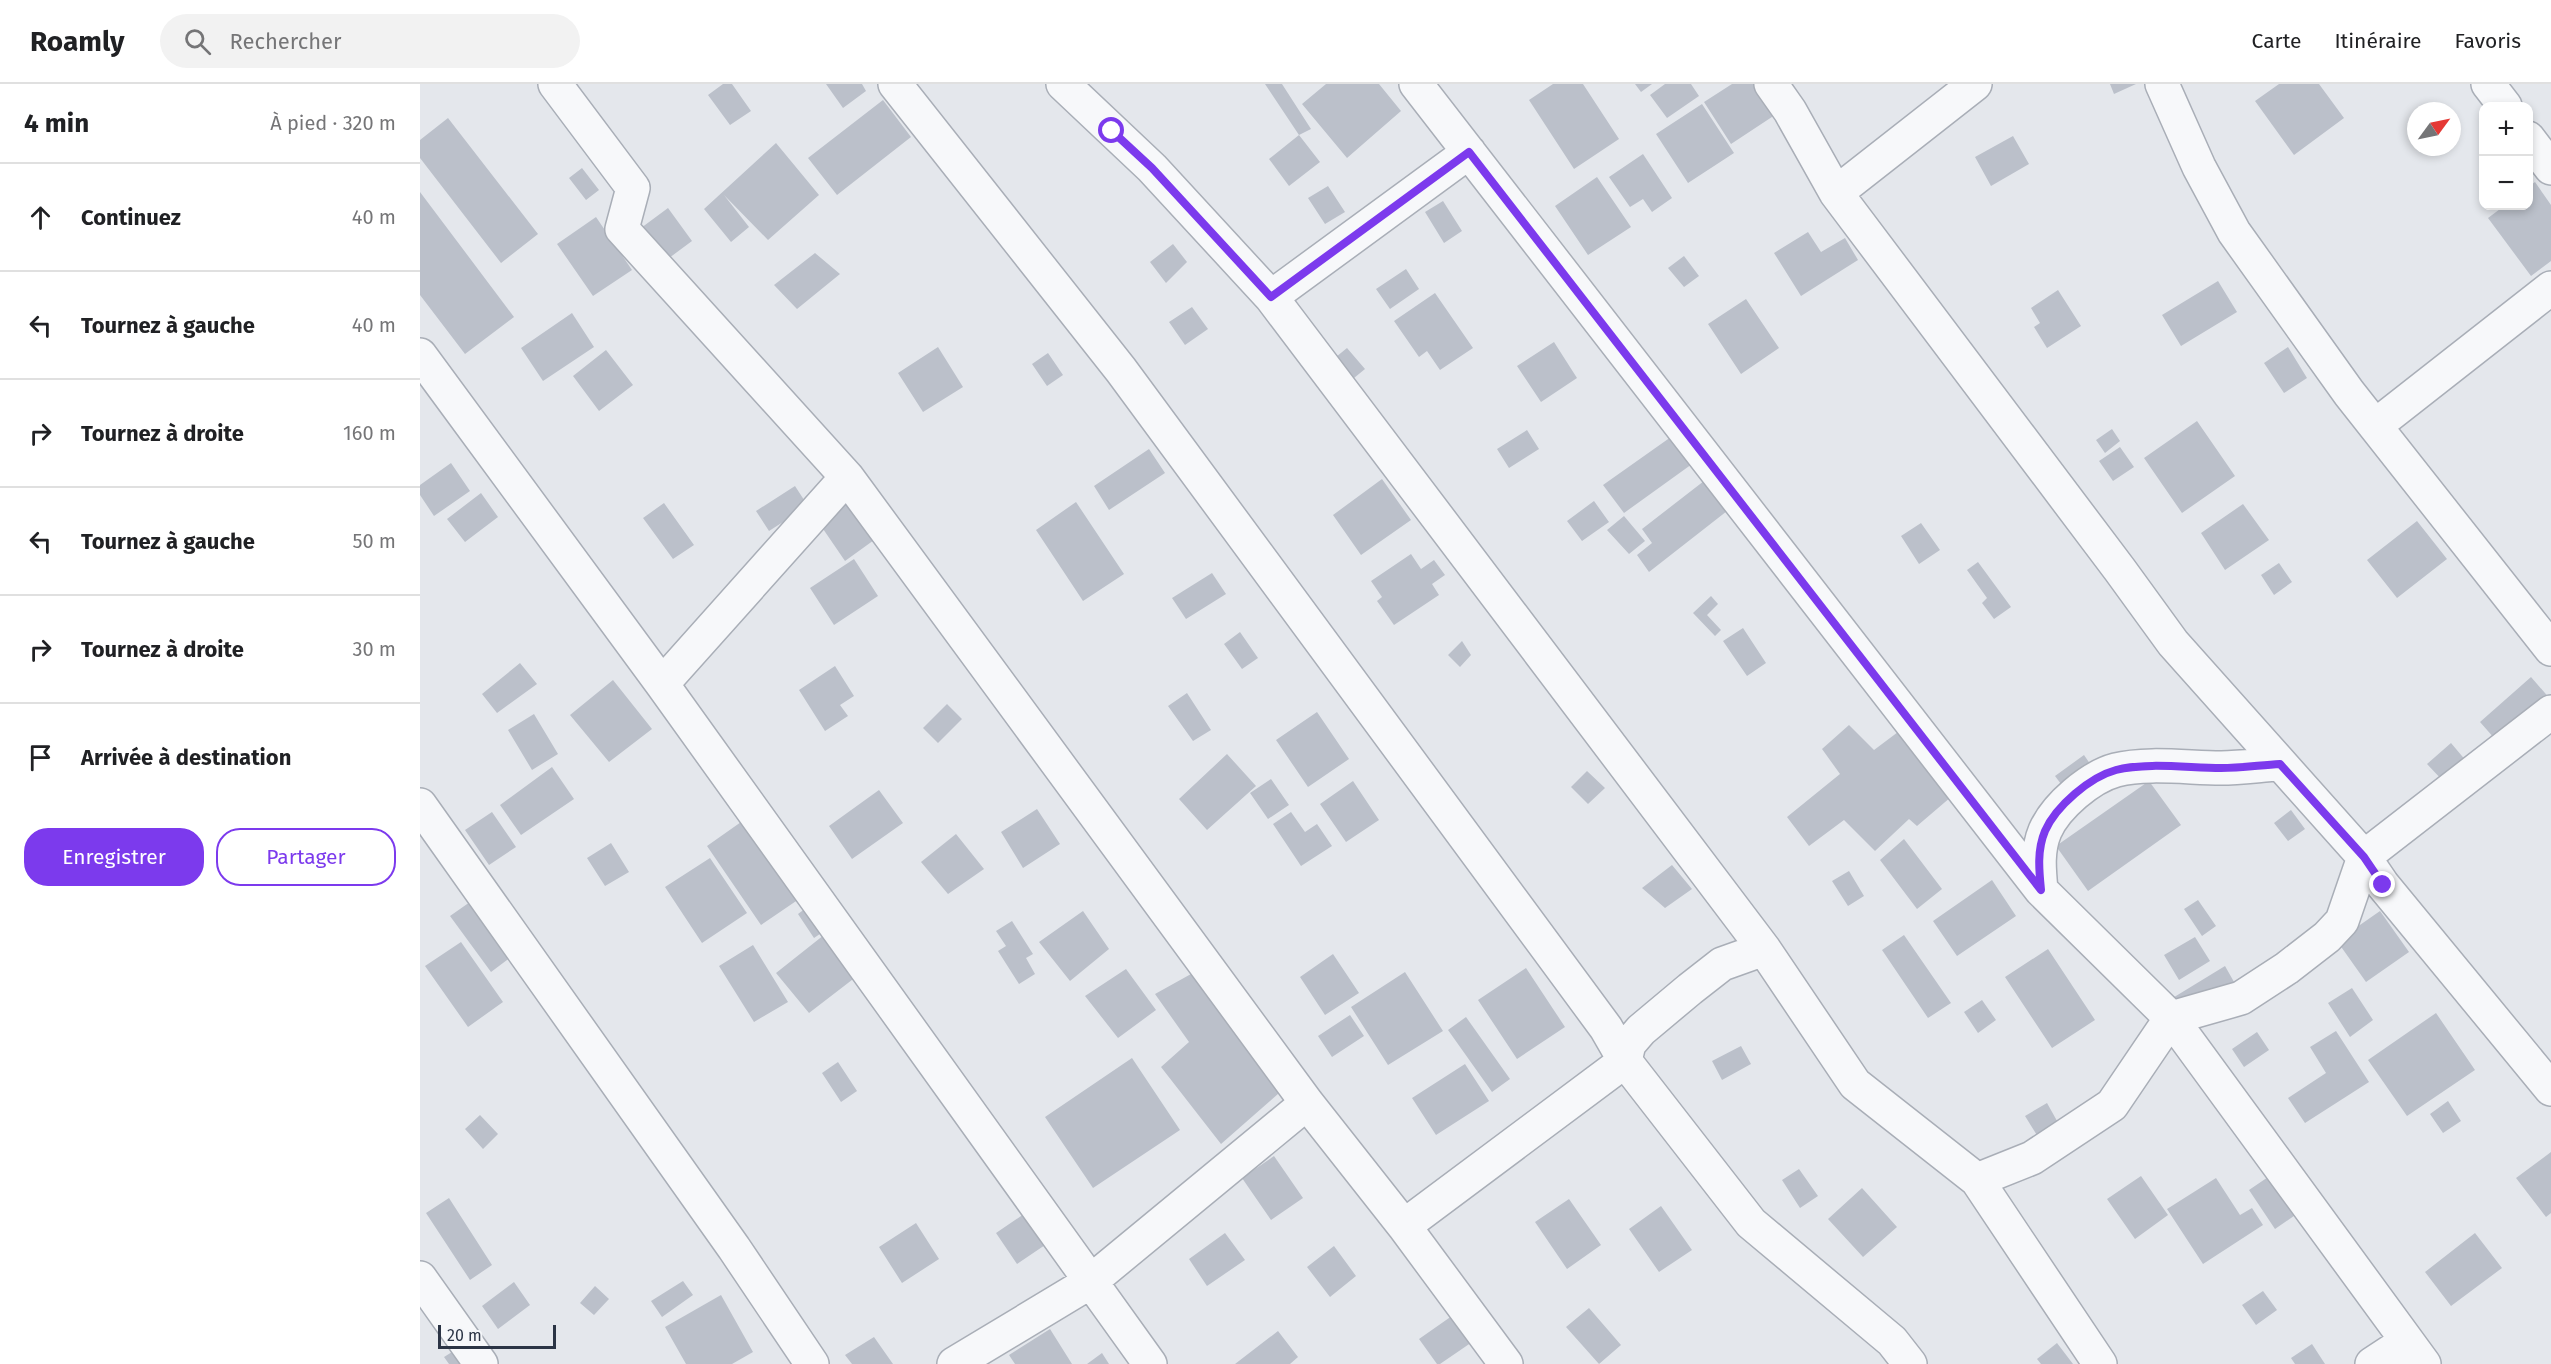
<!DOCTYPE html>
<html lang="fr">
<meta charset="utf-8">
<style>
body{margin:0;font-family:"Fira Sans",sans-serif;background:#f2f2f2;color:#202124}
.controls{position:absolute;right:18px;top:18px;display:grid;overflow:hidden;border-radius:12px;box-shadow:0 3px 9px #0003}
.controls button{width:54px;height:54px;display:grid;place-items:center;padding:0;border:0;border-bottom:2px solid #e0e0e0;background:#fff;color:#202124;font:30px sans-serif}
.compass{position:absolute;left:1987px;top:18px;width:54px;height:54px;border-radius:50%;background:#fff;box-shadow:0 3px 9px #0003;rotate:57deg}
.scale{position:absolute;left:18px;bottom:15px;width:118px;box-sizing:border-box;padding-left:6px;border:3px solid #2b3445;border-top:0;font-size:16px;line-height:21px;white-space:nowrap;color:#2b3445;-webkit-text-stroke:4px #f4f6f9;paint-order:stroke}
.stop{position:absolute;width:18px;height:18px;margin:-14px;border:4px solid #7c3aed;border-radius:50%;background:#fff}
.stop.end{background:#7c3aed;border-color:#fff;box-shadow:0 2px 6px #0008}
.list{margin:0;padding:0;list-style:none}
h2{display:flex;justify-content:space-between;align-items:center;height:78px;margin:0;padding:0 24px;font-size:26px}
h2 small{font-size:20px;font-weight:400;color:#757577}
.list li{display:grid;grid-template-columns:39px 1fr auto;gap:18px;align-items:center;box-sizing:border-box;height:108px;padding:0 24px;border-top:2px solid #e0e0e0}
.list b{display:block;font-size:22px;white-space:nowrap}
.list em{font-size:20px;font-style:normal;color:#757577}
.actions{display:flex;gap:12px;padding:18px 24px}
.actions a{flex:1;padding:14px 0;border:2px solid #7c3aed;border-radius:24px;text-align:center;font-size:21px;color:#7c3aed}
.actions .main{background:#7c3aed;color:#fff}
.icon{flex:none;width:33px;height:33px;fill:none;stroke:currentColor;stroke-width:2;stroke-linecap:round;stroke-linejoin:round}
.map{position:relative;flex:none;width:2131px;height:1280px;overflow:hidden}
header{display:flex;align-items:center;gap:36px;box-sizing:border-box;height:84px;padding:0 30px;background:#fff;border-bottom:2px solid #e0e0e0}
header strong{font-size:28px}
nav{display:flex;gap:33px;margin-inline-start:auto;font-size:21px}
.search{width:420px;height:54px;background:#f2f2f2;display:flex;align-items:center;gap:15px;box-sizing:border-box;padding:0 21px;border-radius:33px;color:#757577;font-size:22px}
main{display:flex}
aside{flex:1;background:#fff}
.map>svg:first-child{display:block}
.building{fill:#bbc0ca}
.lines{fill:none;stroke-linecap:round;stroke-linejoin:round}
.street-casing{stroke:#a9aeb7;stroke-width:36}
.street{stroke:#f7f8fa;stroke-width:33}
.route{stroke:#7c3aed;stroke-width:8}
</style>
<header>
<strong>Roamly</strong>
<div class="search"><svg class="icon" aria-label="search" viewBox="0 0 24 24"><circle cx="10" cy="10" r="6"/><path d="M15 15l6 6"/></svg>Rechercher</div>
<nav><a>Carte</a><a>Itinéraire</a><a>Favoris</a></nav>
</header>
<main>
<aside>
<h2>4 min<small>À pied · 320 m</small></h2>
<ul class="list">
<li><svg class="icon" aria-label="ahead" viewBox="0 0 24 24"><path d="M12 20V5M6 11l6-6 6 6"/></svg><div><b>Continuez</b></div><em>40 m</em></li>
<li><svg class="icon" aria-label="left" viewBox="0 0 24 24"><path d="M17 20v-9H6M10 6l-5 5 5 5"/></svg><div><b>Tournez à gauche</b></div><em>40 m</em></li>
<li><svg class="icon" aria-label="right" viewBox="0 0 24 24"><path d="M7 20v-9h11M14 6l5 5-5 5"/></svg><div><b>Tournez à droite</b></div><em>160 m</em></li>
<li><svg class="icon" aria-label="left" viewBox="0 0 24 24"><path d="M17 20v-9H6M10 6l-5 5 5 5"/></svg><div><b>Tournez à gauche</b></div><em>50 m</em></li>
<li><svg class="icon" aria-label="right" viewBox="0 0 24 24"><path d="M7 20v-9h11M14 6l5 5-5 5"/></svg><div><b>Tournez à droite</b></div><em>30 m</em></li>
<li><svg class="icon" aria-label="arrive" viewBox="0 0 24 24"><path d="M6 21V4h12l-3 4 3 4H6"/></svg><div><b>Arrivée à destination</b></div></li>
</ul>
<div class="actions"><a class="main">Enregistrer</a><a>Partager</a></div>
</aside>
<div class="map">
<svg width="2131" height="1280" viewBox="0 0 2131 1280">
<rect width="100%" height="100%" fill="#e4e7ec"/>
<path class="building" d="M303 0H312L331 27 310 41 288 11Z
M406 0H442L446 7 423 24Z
M845 0H862L891 45 879 51Z
M906 0H959L981 27 927 74 882 20Z
M1133 0H1163L1199 55 1154 85 1109 16Z
M1215 0H1232L1221 8Z
M1245 0H1271L1279 12 1247 34 1230 11Z
M1312 0H1339L1358 29 1311 60 1284 18Z
M1690 0H1716L1694 10Z
M1859 0H1899L1924 34 1874 71 1835 17Z
M463 16 491 53 417 111 388 74Z
M1282 20 1314 69 1268 99 1236 50Z
M28 34 118 150 81 179 0 74V56Z
M879 51 900 78 869 102 849 75Z
M1593 52 1609 80 1571 102 1555 73Z
M356 59 399 111 348 156 304 111 329 143 311 158 284 125Z
M1223 70 1252 114 1232 128 1223 115 1210 123 1189 93Z
M162 84 179 106 166 116 149 94Z
M1177 93 1211 143 1168 171 1135 122Z
M2115 98 2131 121V177L2111 192 2068 134 2084 122H2108V103Z
M908 102 925 128 905 140 888 114Z
M0 108 94 233 45 270 0 211Z
M1023 117 1042 147 1024 159 1005 128Z
M248 124 272 157 245 177 221 144Z
M176 133 212 186 173 212 137 160Z
M1388 148 1401 168 1425 154 1438 176 1381 212 1354 169Z
M753 160 767 178 746 199 730 178Z
M395 169 420 190 377 225 354 201Z
M1264 172 1279 192 1264 203 1248 184Z
M986 185 999 205 970 225 956 205Z
M1798 197 1817 228 1761 262 1742 231Z
M1638 206 1661 242 1627 264 1614 243 1620 239 1611 224Z
M1015 209 1053 264 1020 286 1007 267 999 273 974 237Z
M1326 215 1359 264 1321 290 1288 240Z
M772 223 788 245 765 261 749 238Z
M152 229 174 263 123 297 101 264Z
M1134 258 1157 294 1121 318 1097 282Z
M518 263 543 303 503 328 478 289Z
M1868 263 1887 294 1864 309 1844 279Z
M927 264 945 285 934 294 916 273Z
M186 266 213 301 179 327 153 292Z
M628 269 643 291 627 302 612 280Z
M1777 337 1815 392 1762 429 1724 374Z
M1692 345 1700 357 1685 369 1676 356Z
M1107 346 1119 365 1089 384 1077 365Z
M1258 348 1279 375 1204 429 1183 401Z
M1700 363 1714 383 1693 397 1679 377Z
M729 365 745 389 689 426 674 402Z
M31 379 50 407 14 432 0 411V401Z
M1293 390 1316 420 1229 488 1217 471 1232 459 1222 445Z
M962 395 991 436 941 471 913 431Z
M375 402 388 422 349 447 336 427Z
M61 409 78 433 45 458 27 435Z
M435 414 461 451 425 477 399 439Z
M1174 417 1189 438 1162 457 1147 437Z
M656 418 704 490 663 517 616 446Z
M244 419 274 461 253 475 223 434Z
M1823 420 1849 456 1805 486 1781 449Z
M1204 432 1225 457 1209 470 1187 446Z
M1997 437 2027 475 1977 514 1947 476Z
M1501 439 1520 466 1499 480 1481 452Z
M991 470 1001 485 1014 476 1025 491 1012 500 1019 511 974 541 957 517 962 513 951 497Z
M434 475 458 512 414 541 390 504Z
M1558 478 1591 523 1574 535 1562 519 1567 514 1547 486Z
M1859 479 1872 498 1854 511 1841 491Z
M792 489 806 510 766 535 752 514Z
M1291 512 1298 520 1287 531 1301 546 1295 552 1273 529Z
M1323 544 1346 579 1327 592 1303 557Z
M820 548 838 574 822 585 804 560Z
M1042 557 1051 571 1040 583 1028 571Z
M100 579 117 600 77 629 62 610Z
M415 582 434 612 420 621 428 632 405 647 379 606Z
M2111 593 2131 616 2082 663 2060 638Z
M193 596 232 645 189 678 150 631Z
M767 609 791 646 773 657 748 622Z
M527 620 542 635 518 659 503 644Z
M897 628 929 675 888 703 856 656Z
M114 630 138 670 112 686 88 646Z
M1429 641 1454 666 1486 642 1538 707 1497 742 1489 735 1455 767 1424 736 1389 762 1367 733 1420 690 1402 665Z
M2031 659 2047 678 2024 698 2007 680Z
M807 670 836 702 787 746 759 715Z
M1664 671 1675 687 1647 708 1635 692Z
M132 683 154 715 101 751 80 721Z
M1167 687 1185 704 1168 720 1151 703Z
M851 695 869 721 848 735 830 709Z
M933 697 959 736 926 758 900 720Z
M1729 697 1761 741 1668 807 1636 762Z
M459 706 483 739 432 775 409 742Z
M617 725 640 760 603 784 581 748Z
M1871 726 1885 745 1868 757 1854 739Z
M72 728 96 763 69 781 45 746Z
M871 728 885 748 897 740 912 762 881 782 853 740Z
M331 731 385 811 341 841 287 762Z
M536 750 564 785 528 810 501 778Z
M1484 755 1522 805 1497 825 1460 776Z
M191 759 209 788 185 802 167 774Z
M290 774 327 829 282 859 245 803Z
M1252 781 1272 805 1245 824 1222 804Z
M1429 787 1444 812 1428 822 1412 797Z
M1572 796 1596 832 1537 872 1513 837Z
M1778 816 1796 842 1782 852 1764 825Z
M50 818 91 873 71 888 30 832Z
M394 818 410 843 394 854 378 830Z
M663 827 689 865 650 897 619 858Z
M1960 827 1989 868 1946 898 1917 857Z
M592 837 613 870 606 874 615 890 599 900 578 867 586 862 576 847Z
M409 847 441 889 389 929 356 889Z
M1484 851 1531 919 1508 934 1462 866Z
M1775 853 1790 877 1759 896 1744 871Z
M41 858 83 918 48 943 5 882Z
M333 861 368 918 334 938 299 882Z
M1628 865 1675 936 1632 964 1585 893Z
M913 870 939 909 905 931 880 893Z
M1805 882 1818 905 1764 939 1751 915Z
M1106 884 1145 943 1097 975 1058 916Z
M706 885 736 926 698 954 665 912Z
M780 885 867 1002 801 1060 741 983 769 958 735 910Z
M985 888 1023 947 968 981 931 923Z
M1932 904 1953 936 1930 953 1908 919Z
M1562 916 1576 936 1558 949 1544 928Z
M2016 929 2055 986 1987 1032 1948 976Z
M930 931 944 952 912 973 898 952Z
M1046 933 1090 995 1072 1008 1028 946Z
M1916 947 1949 998 1885 1039 1868 1014 1906 989 1890 963Z
M1837 948 1849 966 1824 983 1812 965Z
M1321 962 1331 980 1302 996 1292 977Z
M712 974 760 1046 673 1104 625 1033Z
M418 978 437 1007 421 1018 402 989Z
M1045 980 1069 1017 1016 1051 992 1014Z
M2028 1017 2041 1037 2023 1049 2010 1030Z
M1627 1019 1641 1044 1620 1056 1605 1032Z
M60 1031 78 1050 63 1065 45 1045Z
M2131 1068V1129L2126 1133 2096 1094Z
M854 1072 883 1114 851 1136 822 1094Z
M1379 1085 1398 1112 1380 1124 1362 1096Z
M1854 1089 1881 1127 1855 1145 1829 1106Z
M1721 1092 1748 1131 1715 1155 1687 1115Z
M1796 1094 1820 1131 1832 1124 1843 1141 1783 1180 1747 1125Z
M1442 1104 1477 1143 1443 1173 1408 1135Z
M29 1114 72 1181 50 1196 6 1129Z
M1149 1115 1181 1161 1147 1185 1115 1138Z
M1241 1122 1272 1166 1239 1188 1209 1145Z
M607 1128 628 1159 597 1180 576 1149Z
M496 1139 519 1175 482 1199 459 1163Z
M805 1149 825 1176 787 1202 769 1175Z
M2055 1149 2082 1184 2031 1222 2005 1188Z
M914 1162 936 1192 910 1213 887 1183Z
M263 1197 273 1211 242 1233 231 1217Z
M94 1198 110 1221 78 1245 62 1222Z
M175 1202 189 1215 174 1231 160 1219Z
M1843 1207 1857 1226 1836 1241 1822 1221Z
M301 1211 333 1268 312 1280H266L245 1243Z
M1169 1224 1201 1261 1179 1280 1146 1243Z
M1039 1227 1058 1254 1020 1280H1017L999 1255Z
M630 1245 652 1280H595L589 1271Z
M858 1247 878 1273 870 1280H815Z
M454 1253 473 1280H432L425 1271Z
M1637 1259 1653 1280H1621L1617 1275Z
M1892 1260 1905 1280H1875L1871 1274Z
M40 1263 50 1280H29L24 1273Z
M682 1269 689 1280H667Z"/>
<g class="lines">
<defs>
<path id="street" d="M135 0 213 104 202 145 427 393 887 1019 984 1142 1086 1280
M475 0 701 286 1186 944 1205 977 1331 1139 1472 1257 1490 1280
M643 0 732 84 851 213 1344 865 1435 1000 1557 1096 1680 1280
M996 0 1621 806 1751 934 2004 1280
M1351 0 1370 27 1416 109 1700 486 1753 559 1944 773 1963 801 2131 1005
M1742 0 1779 83 1814 148 1929 309 2131 565
M2068 0 2085 22
M2108 54 2131 84
M1416 109 1555 0
M851 213 1049 68
M0 271 242 600 730 1280
M1955 342 2131 204
M242 600 427 393
M0 721 314 1164 392 1280
M1621 806C1619 786 1617 766 1625 747 1636 722 1670 693 1696 686 1727 678 1769 684 1801 684 1821 684 1841 681 1860 680
M1557 1096 1612 1074 1692 1021 1751 934 1821 914 1867 884 1907 853 1922 837 1944 773 2131 628
M984 1142 1205 977 1209 960 1221 946 1270 905 1302 880 1344 865
M0 1194 61 1280
M534 1280 670 1198 887 1019
M1952 1280 1987 1257"/>
</defs>
<use href="#street" class="street-casing"/>
<use href="#street" class="street"/>
</g>
<g class="lines">
<path class="route" d="M692 47 732 84 851 213 1049 68 1621 806C1619 786 1617 766 1625 747 1636 722 1670 693 1696 686 1727 678 1769 684 1801 684 1821 684 1841 681 1860 680L1944 773 1963 801"/>
</g>
</svg>
<div class="controls">
<button>+</button>
<button>−</button>
</div>
<svg class="compass" viewBox="-18 -18 36 36"><path d="M0-13l5 13h-10z" fill="#e53935"/><path d="M0 13l5-13h-10z" fill="#757577"/></svg>
<div class="scale">20 m</div>
<div class="stop" style="left:692px;top:47px"></div>
<div class="stop end" style="left:1963px;top:801px"></div>
</div>
</main>
